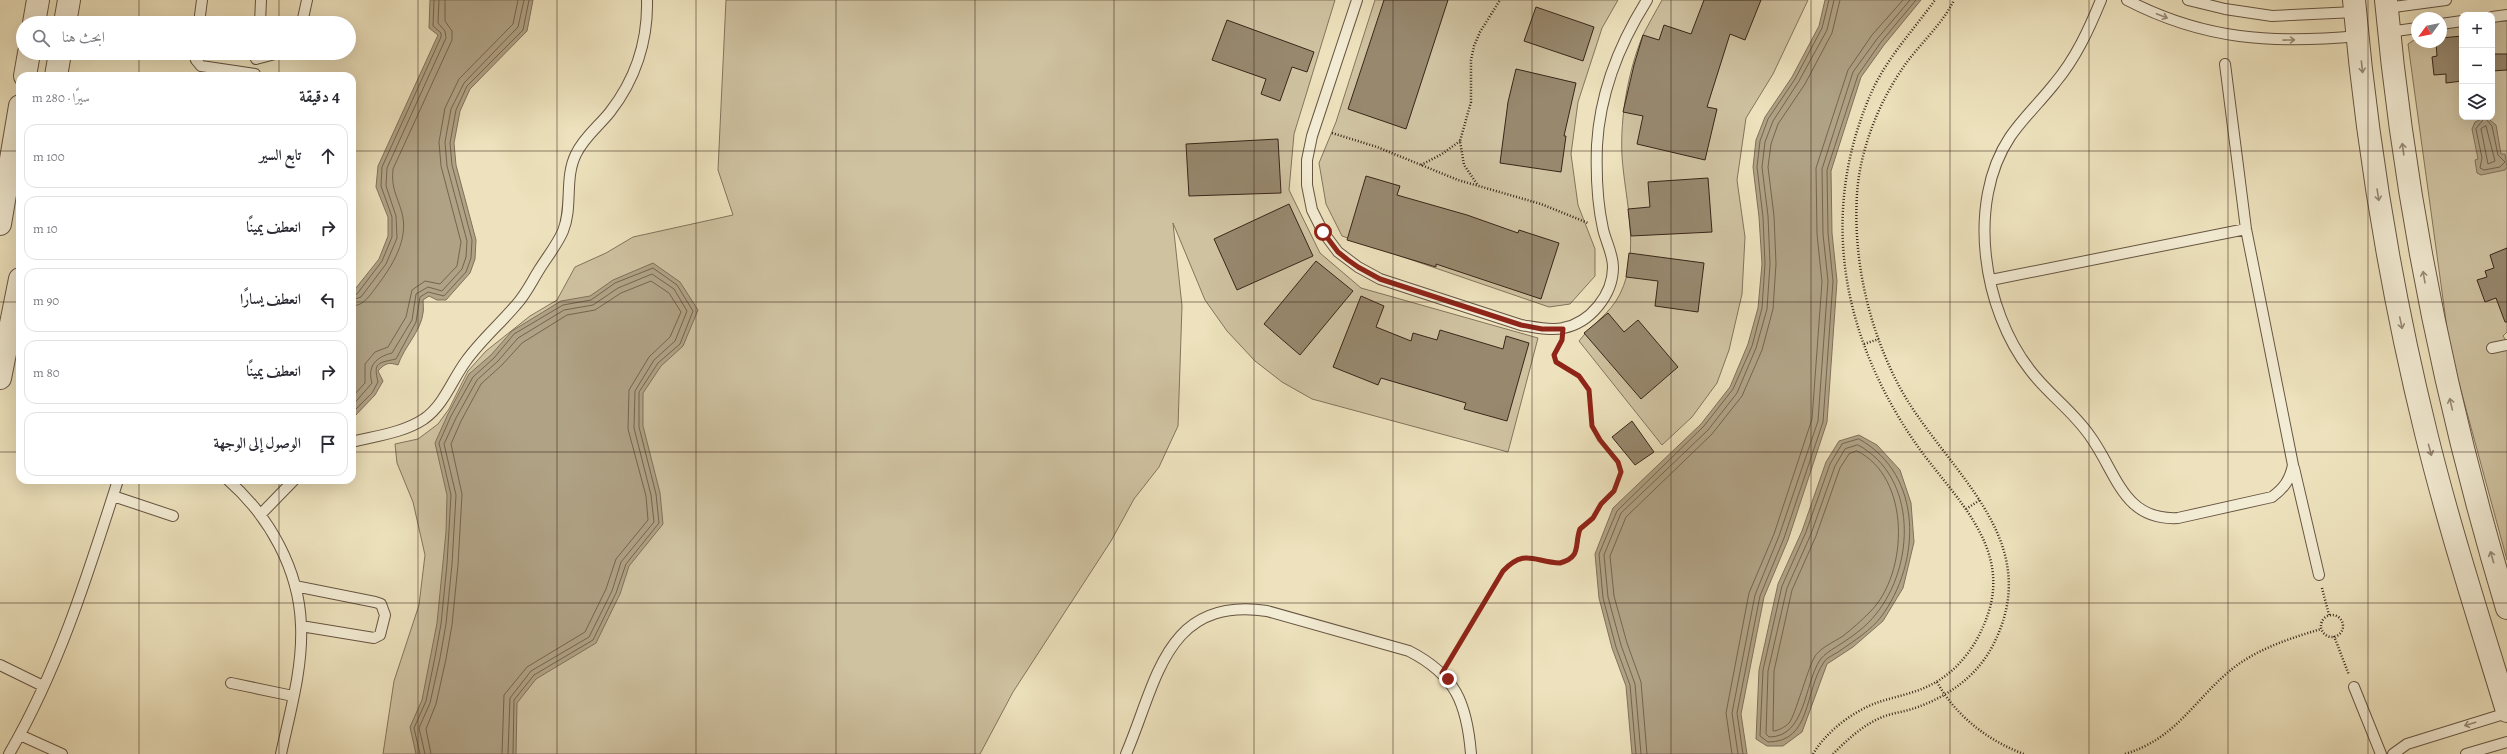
<!DOCTYPE html>
<html lang="ar">
<meta charset="utf-8">
<style>
body{margin:0;font-family:Alegreya,Amiri,serif;background:#f7f7f7;color:#2b2b33;direction:rtl}
.controls{position:absolute;right:12px;top:12px;display:grid;overflow:hidden;border-radius:8px;box-shadow:0 4px 16px #0002}
.controls button{width:36px;height:36px;display:grid;place-items:center;padding:0;border:0;border-bottom:1px solid #e1e1e2;background:#fff;color:#2b2b33;font:20px sans-serif}
.compass{position:absolute;left:2411px;top:12px;width:36px;height:36px;border-radius:50%;background:#fff;box-shadow:0 4px 16px #0002;rotate:237deg}
.stop{position:absolute;width:12px;height:12px;margin:-9px;border:3px solid #8f2418;border-radius:50%;background:#fff}
.stop.end{background:#8f2418;border-color:#fff;box-shadow:0 1px 4px #0008}
.list{margin:0;padding:0;list-style:none}
h2{display:flex;justify-content:space-between;align-items:center;height:52px;margin:0;padding:0 16px;font-size:17px}
h2 small{font-size:13px;font-weight:400;color:#7c7c81}
.list li{display:grid;grid-template-columns:26px 1fr auto;gap:12px;align-items:center;box-sizing:border-box;height:64px;margin:0 8px 8px;padding:0 8px;border:1px solid #e1e1e2;border-radius:12px}
.list b{display:block;font-size:15px;white-space:nowrap}
.list em{font-size:13px;font-style:normal;color:#7c7c81}
.icon{flex:none;width:22px;height:22px;fill:none;stroke:currentColor;stroke-width:2;stroke-linecap:round;stroke-linejoin:round}
.map{position:relative;flex:none;width:2507px;height:754px;overflow:hidden;direction:ltr}
.search{position:absolute;background:#fff;box-shadow:0 4px 16px #0002;left:16px;top:16px;width:340px;height:44px;display:flex;align-items:center;gap:10px;box-sizing:border-box;padding:0 14px;border-radius:22px;color:#7c7c81;font-size:15px}
.panel{position:absolute;background:#fff;box-shadow:0 4px 16px #0002;left:16px;top:72px;width:340px;height:412px;border-radius:12px;direction:rtl}
.map>svg:first-child{display:block}
.green{fill:#cfc2a1;stroke:#84745d}
.water{fill:#b0a285;stroke:#81705a}
.lines{fill:none;stroke-linecap:round;stroke-linejoin:round}
.shore{stroke:#75644f;stroke-width:1}
.building{fill:#97886e;stroke:#3a2619}
.service-casing{stroke:#675542;stroke-width:12}
.tertiary-casing{stroke:#675542;stroke-width:24}
.path{stroke:#3a2619;stroke-width:2.5;stroke-dasharray:1 2;stroke-linecap:butt}
.service{stroke:#f3ecd4;stroke-width:10}
.tertiary{stroke:#f3ecd4;stroke-width:22}
.oneway{stroke:#968976}
.route{stroke:#8f2418;stroke-width:5}
.grid{fill:none;stroke:#3a2619;stroke-width:1;stroke-opacity:0.55}
</style>
<div class="map">
<svg width="2507" height="754" viewBox="0 0 2507 754">
<rect width="100%" height="100%" fill="#ede2bd"/>
<filter id="stains"><feTurbulence type="fractalNoise" baseFrequency=".005" numOctaves="4"/><feColorMatrix values="0 0 0 0 .2 0 0 0 0 .09 0 0 0 0 .02 0 0 0 .5 -.17"/></filter>
<radialGradient id="worn" r=".72"><stop offset=".6" stop-color="#630" stop-opacity="0"/><stop offset="1" stop-color="#630" stop-opacity=".3"/></radialGradient>
<path class="green" d="M726 0H1335L1294 134 1289 190 1320 253 1361 288 1538 338 1508 452 1312 399 1282 382 1255 361 1227 331 1205 300 1173 223 1182 306 1178 426 1159 467 1134 499 1111 541 1013 692 980 754H383L394 681 419 605 425 555 413 502 397 463 395 444 418 439 438 424 449 409 468 371 486 351 530 316 557 300 575 267 606 253 633 237 733 215 718 170Z
M1375 0H1618L1602 28 1578 102 1571 154 1578 205 1595 249V276L1570 304 1549 307 1342 236 1326 204 1319 163 1336 122Z
M1662 0H1808L1773 74 1746 118 1737 180 1745 237 1742 294 1729 350 1717 383 1692 417 1662 445 1579 341C1592 324 1610 314 1620 294 1641 251 1625 201 1622 156 1620 117 1628 71 1643 35 1649 23 1656 11 1662 0Z
M2507 21V332L2503 336 2507 342V560L2450 350 2408 44 2417 38V42H2441V26L2462 25V117H2492V22Z"/>
<path class="water" d="M430 0H533L527 31 470 89 460 111 454 143 456 165 476 240 475 259 470 273 446 300H437L429 296 423 300C423 304 424 309 423 313 421 331 404 347 398 365 389 362 385 363 378 371L383 381 375 395 352 419V293L379 259 388 236V217L376 187 378 166 438 35 429 28Z
M1825 0H1921L1884 45 1861 77 1831 171 1832 233 1837 281 1827 422 1788 540 1764 597 1741 714 1747 754H1632L1626 686 1612 648 1599 598 1595 554 1613 508 1701 424 1730 387 1748 344 1758 308 1762 264 1759 217 1753 167 1756 140 1765 117 1792 77 1819 26Z
M2486 117 2496 125 2501 154H2505L2507 167 2505 170 2481 175 2477 173 2475 160 2478 159 2472 129 2475 122Z
M653 263 680 282 698 310 683 346 661 366 643 393V426L660 493 663 524 629 566 620 594 596 643 536 679 517 703 516 754H416L410 727 422 700 437 623 446 532 447 495 435 443 448 414 469 374 491 355 512 331 561 301 590 296 613 280Z
M1859 435 1877 445 1900 470 1911 503 1914 542 1903 588 1883 621 1853 647 1827 664 1802 732 1783 746H1767L1756 739 1759 670 1778 584 1802 531 1826 462 1839 441Z"/>
<g class="lines">
<path class="shore" d="M2485 118 2492 126 2498 155 2505 162 2500 167 2484 170 2480 168 2482 158 2476 129Z
M2486 126 2495 161 2488 164 2481 129Z
M352 295 357 294 382 261 392 237V217L381 186 382 167 441 37V33L433 26 434 0
M352 300 361 297 386 264 397 238 396 216 386 186 387 168 446 38 445 31 438 23 439 0
M352 306C364 306 370 295 377 286 392 266 409 240 402 213 397 195 391 189 393 169L452 40V31L445 21V0
M352 397 365 383V364L375 352 388 347 406 317 412 290 425 281 440 284 457 266 461 242 441 166 439 142 445 108 459 79 513 24 518 0
M352 406 372 383C367 366 376 357 392 353L412 320 416 294 428 287 442 291 462 269 466 257 467 241 447 166 445 142 451 109 464 83 518 27 524 0
M352 413 372 393 378 382C373 362 378 363 396 359L416 322 420 297 428 292 444 296 466 272 471 258 472 240 452 165 450 143 456 110 467 86 523 30 529 0
M1859 439C1924 475 1921 563 1881 617 1871 630 1854 641 1841 650 1836 654 1827 657 1824 662 1804 691 1812 742 1768 742L1760 736 1763 670 1782 586 1806 532 1830 464 1842 444Z
M1858 445C1918 477 1915 566 1876 614 1867 626 1852 637 1839 645 1833 649 1824 654 1820 660 1804 684 1806 737 1769 737L1766 734 1768 671 1787 588 1811 534 1835 466 1845 449Z
M1857 451C1911 477 1909 573 1870 612 1862 620 1852 629 1843 636 1834 642 1819 648 1814 658 1807 671 1795 716 1789 723 1785 727 1778 731 1773 731L1774 671 1792 590 1816 536 1840 468 1849 454Z
M420 754 414 728 426 701 435 657 441 624 447 564 451 495 439 443 451 416 473 377 494 358 514 334 563 305 591 300 615 283 653 268 677 285 693 311 680 344 658 363 639 392V427L656 494 659 523 626 564 616 593 593 640 534 675 514 700 513 754
M425 754 419 728 430 703 440 658 446 624 452 564 456 495 444 444 456 418 477 380 498 361 518 338 564 310 593 305 618 288 652 274 674 289 687 311 675 341 654 360 635 391 634 428 651 495 654 522 621 562 612 591 589 637 531 671 510 698 508 754
M431 754 426 729 436 704 446 659 452 625 458 565 462 494 451 444 461 421 481 384 502 365 522 343 567 315 595 310 621 293 651 281 669 293 681 312 670 337 649 357 629 390 628 429 646 496 648 520 616 559 606 589 585 632 527 667 504 695 502 754
M1636 754 1630 685 1616 647 1603 598 1599 554 1617 511 1704 426 1733 389 1752 346 1762 308 1765 264 1763 217 1757 167 1760 141 1768 119 1795 79 1822 28 1829 0
M1641 754 1635 684 1621 645 1608 597 1604 555 1621 513 1708 430 1737 393 1756 348 1767 309 1770 264 1768 216 1762 167 1765 142 1773 121 1799 81 1827 30 1834 0
M1647 754 1641 682 1627 643 1614 596 1610 556 1626 517 1712 434 1742 396 1762 350 1773 309 1776 264 1774 216 1768 167 1771 144 1778 124 1805 84 1832 33 1840 0
M1732 754 1726 713 1749 593 1774 534 1812 419 1822 282 1817 234 1816 168 1848 70 1872 35 1903 0
M1738 754 1732 713 1755 595 1779 536 1818 421 1828 281 1823 234 1822 169 1853 72 1877 39 1910 0
M1743 754 1737 713 1760 596 1784 538 1823 422 1833 281 1828 233 1827 170 1858 75 1881 42 1916 0"/>
</g>
<path class="building" d="M1384 0H1448L1406 129 1348 109Z
M1704 0H1761L1745 40 1730 34 1707 107 1717 109 1705 160 1637 144 1643 116 1623 112 1634 65 1643 35 1659 40 1664 25 1691 34Z
M1536 7 1594 27 1583 61 1524 41Z
M1227 20 1314 52 1307 72 1292 67 1280 101 1261 94 1266 79 1212 60Z
M2462 36V81L2446 83V74L2434 75 2432 57 2437 56 2436 42H2441V38Z
M2492 54H2507V70L2492 71Z
M1516 69 1576 83 1564 136H1566L1561 172 1500 163 1508 102Z
M1278 139 1281 193 1189 196 1186 144Z
M1366 176 1400 186 1397 195 1467 215 1518 233 1519 230 1559 243 1541 299 1436 264V267L1347 240Z
M1708 178 1712 232 1631 236 1628 209 1650 207 1648 182Z
M1289 204 1313 256 1237 290 1214 239Z
M2507 248V322H2505L2496 298 2485 302 2477 280 2487 277 2485 271 2494 268 2490 255Z
M1629 253 1704 263 1698 312 1655 306 1658 281 1626 277Z
M1316 261 1353 291 1300 355 1264 324Z
M1361 296 1384 306 1376 327 1411 341 1413 333 1437 340 1440 330 1503 349 1506 336 1529 343 1507 421 1464 409 1466 403 1381 378 1378 385 1333 367Z
M1608 313 1624 332 1638 320 1678 367 1641 399 1584 333Z
M1632 421 1654 452 1635 465 1612 437Z"/>
<g class="lines">
<defs>
<path id="service" d="M1357 0 1312 136 1307 160V185L1312 210 1323 232 1338 252 1358 267 1380 279 1521 325C1534 327 1550 331 1563 328 1590 323 1613 295 1613 267 1613 254 1606 242 1603 229 1597 202 1596 172 1597 145 1600 93 1620 43 1647 0
M2101 0C2089 29 2076 58 2055 83 2041 101 2023 118 2010 137 1966 203 1983 310 2030 370 2048 394 2073 411 2090 436 2117 473 2123 521 2178 518L2272 497C2284 488 2290 480 2293 465L2246 229 2225 64
M2127 0C2204 40 2273 44 2358 36
M2188 0 2225 9 2272 16 2355 12
M2386 8 2446 0
M2492 17 2507 15
M199 23 202 0
M260 23 261 0
M302 23 307 0
M2441 24 2462 21
M2389 32 2417 28
M194 53 196 60 201 66 255 74
M256 59 279 53
M1991 280 2246 229
M2492 348 2507 345
M352 442C375 436 403 433 424 419 444 405 452 380 466 361 481 340 500 324 516 305 526 294 532 281 539 270 547 257 557 245 563 231 573 207 564 178 576 154 584 137 599 126 610 112 635 80 648 41 647 0
M2294 468 2319 575
M228 480C269 516 299 569 301 625 303 668 290 712 281 754
M113 496 173 516
M261 514 294 480
M295 586 375 602 381 604 385 615 380 635 374 638 301 626
M0 665 43 686
M231 683 293 696
M2354 687 2381 754
M20 735 62 754
M9 754C59 668 88 574 118 480
M1126 754C1157 682 1165 596 1267 611L1409 651C1456 675 1467 704 1471 754
M2393 754 2407 744 2507 713
M2466 754 2507 742"/>
<path id="tertiary" d="M2354 0C2367 146 2391 291 2426 433 2449 527 2479 619 2507 711
M2386 0C2405 207 2447 409 2507 608
M34 23 38 0
M65 23 69 0
M25 76 29 53
M56 76 60 53
M0 224 20 106
M0 378 20 279"/>
</defs>
<use href="#service" class="service-casing"/>
<use href="#tertiary" class="tertiary-casing"/>
<path class="path" d="M1332 133 1377 147 1458 180 1541 204 1588 223
M1421 165 1442 154 1460 141
M1477 184 1464 165 1460 141 1471 102V60L1474 46 1480 32 1500 0
M1864 344 1879 339
M1966 509 1980 500
M2322 588 2329 615
M2321 626a11 11 0 1 1 22 0a11 11 0 1 1-22 0Z
M2334 636 2349 675
M1448 662 1503 571C1530 543 1539 569 1567 561L1577 550 1580 529 1593 518 1601 504 1614 491 1621 472 1618 462 1600 440 1592 426 1589 390 1579 376 1556 362 1554 355 1561 341
M1937 682C1955 715 1988 741 2024 754
M1813 754C1826 732 1852 712 1876 703 1896 696 1918 693 1936 682 1962 667 1979 641 1988 614 2012 543 1949 493 1914 441 1843 337 1819 217 1869 98 1884 61 1912 32 1935 0
M1833 754C1847 740 1862 726 1880 718 1891 713 1904 712 1915 708 1947 697 1976 677 1992 647 2050 538 1943 470 1898 384 1868 326 1853 259 1857 194 1860 148 1880 99 1907 62 1922 42 1943 23 1954 0
M2125 754C2174 739 2191 705 2226 674 2253 650 2288 639 2321 629"/>
<use href="#service" class="service"/>
<use href="#tertiary" class="tertiary"/>
</g>
<defs><path id="oneway-shaft" d="M-6 0H5M1.5-3L5.5 0L1.5 3" fill="none" stroke-width="1.6" stroke-linecap="round" stroke-linejoin="round"/></defs>
<g class="oneway">
<use href="#oneway-shaft" transform="translate(2162 16) rotate(21)"/>
<use href="#oneway-shaft" transform="translate(2289 40) rotate(-1)"/>
<use href="#oneway-shaft" transform="translate(2362 67) rotate(84)"/>
<use href="#oneway-shaft" transform="translate(2403 149) rotate(-98)"/>
<use href="#oneway-shaft" transform="translate(2378 195) rotate(81)"/>
<use href="#oneway-shaft" transform="translate(2424 277) rotate(-100)"/>
<use href="#oneway-shaft" transform="translate(2401 323) rotate(78)"/>
<use href="#oneway-shaft" transform="translate(2451 404) rotate(-103)"/>
<use href="#oneway-shaft" transform="translate(2430 450) rotate(75)"/>
<use href="#oneway-shaft" transform="translate(2492 557) rotate(-106)"/>
<use href="#oneway-shaft" transform="translate(2470 724) rotate(163)"/>
</g>
<g class="lines">
<path class="route" d="M1323 232 1338 252 1348 260 1358 267 1380 279 1521 325 1542 329H1563L1562 340 1554 355 1556 362 1579 376 1589 390 1592 426 1600 440 1618 462 1621 472 1614 491 1601 504 1593 518 1580 529C1574 545 1582 557 1560 563 1534 562 1525 548 1503 571L1442 673 1448 679"/>
</g>
<path class="grid" d="M139 0V23M279 0V23M418 0V754M557 0V754M696 0V754M836 0V754M975 0V754M1114 0V754M1254 0V754M1393 0V754M1532 0V754M1671 0V754M1811 0V754M1950 0V754M2089 0V754M2228 0V754M2368 0V754M139 53V76M279 53V76M0 151H20M352 151H2507M0 302H20M352 302H2507M0 452H20M352 452H2507M139 480V754M279 480V754M0 603H2507"/>
<rect width="100%" height="100%" filter="url(#stains)"/>
<rect width="100%" height="100%" fill="url(#worn)"/>
</svg>
<div class="controls">
<button>+</button>
<button>−</button>
<button><svg class="icon" aria-label="layers" viewBox="0 0 24 24"><path d="M12 4l9 5-9 5-9-5zM3 14l9 5 9-5"/></svg></button>
</div>
<svg class="compass" viewBox="-18 -18 36 36"><path d="M0-13l5 13h-10z" fill="#e53935"/><path d="M0 13l5-13h-10z" fill="#7c7c81"/></svg>
<div class="stop" style="left:1323px;top:232px"></div>
<div class="stop end" style="left:1448px;top:679px"></div>
<div class="search"><svg class="icon" aria-label="search" viewBox="0 0 24 24"><circle cx="10" cy="10" r="6"/><path d="M15 15l6 6"/></svg>ابحث هنا</div>
<section class="panel">
<h2>4 دقيقة<small>سيرًا · 280 m</small></h2>
<ul class="list">
<li><svg class="icon" aria-label="ahead" viewBox="0 0 24 24"><path d="M12 20V5M6 11l6-6 6 6"/></svg><div><b>تابع السير</b></div><em>100 m</em></li>
<li><svg class="icon" aria-label="right" viewBox="0 0 24 24"><path d="M7 20v-9h11M14 6l5 5-5 5"/></svg><div><b>انعطف يمينًا</b></div><em>10 m</em></li>
<li><svg class="icon" aria-label="left" viewBox="0 0 24 24"><path d="M17 20v-9H6M10 6l-5 5 5 5"/></svg><div><b>انعطف يسارًا</b></div><em>90 m</em></li>
<li><svg class="icon" aria-label="right" viewBox="0 0 24 24"><path d="M7 20v-9h11M14 6l5 5-5 5"/></svg><div><b>انعطف يمينًا</b></div><em>80 m</em></li>
<li><svg class="icon" aria-label="arrive" viewBox="0 0 24 24"><path d="M6 21V4h12l-3 4 3 4H6"/></svg><div><b>الوصول إلى الوجهة</b></div></li>
</ul>
</section>
</div>
